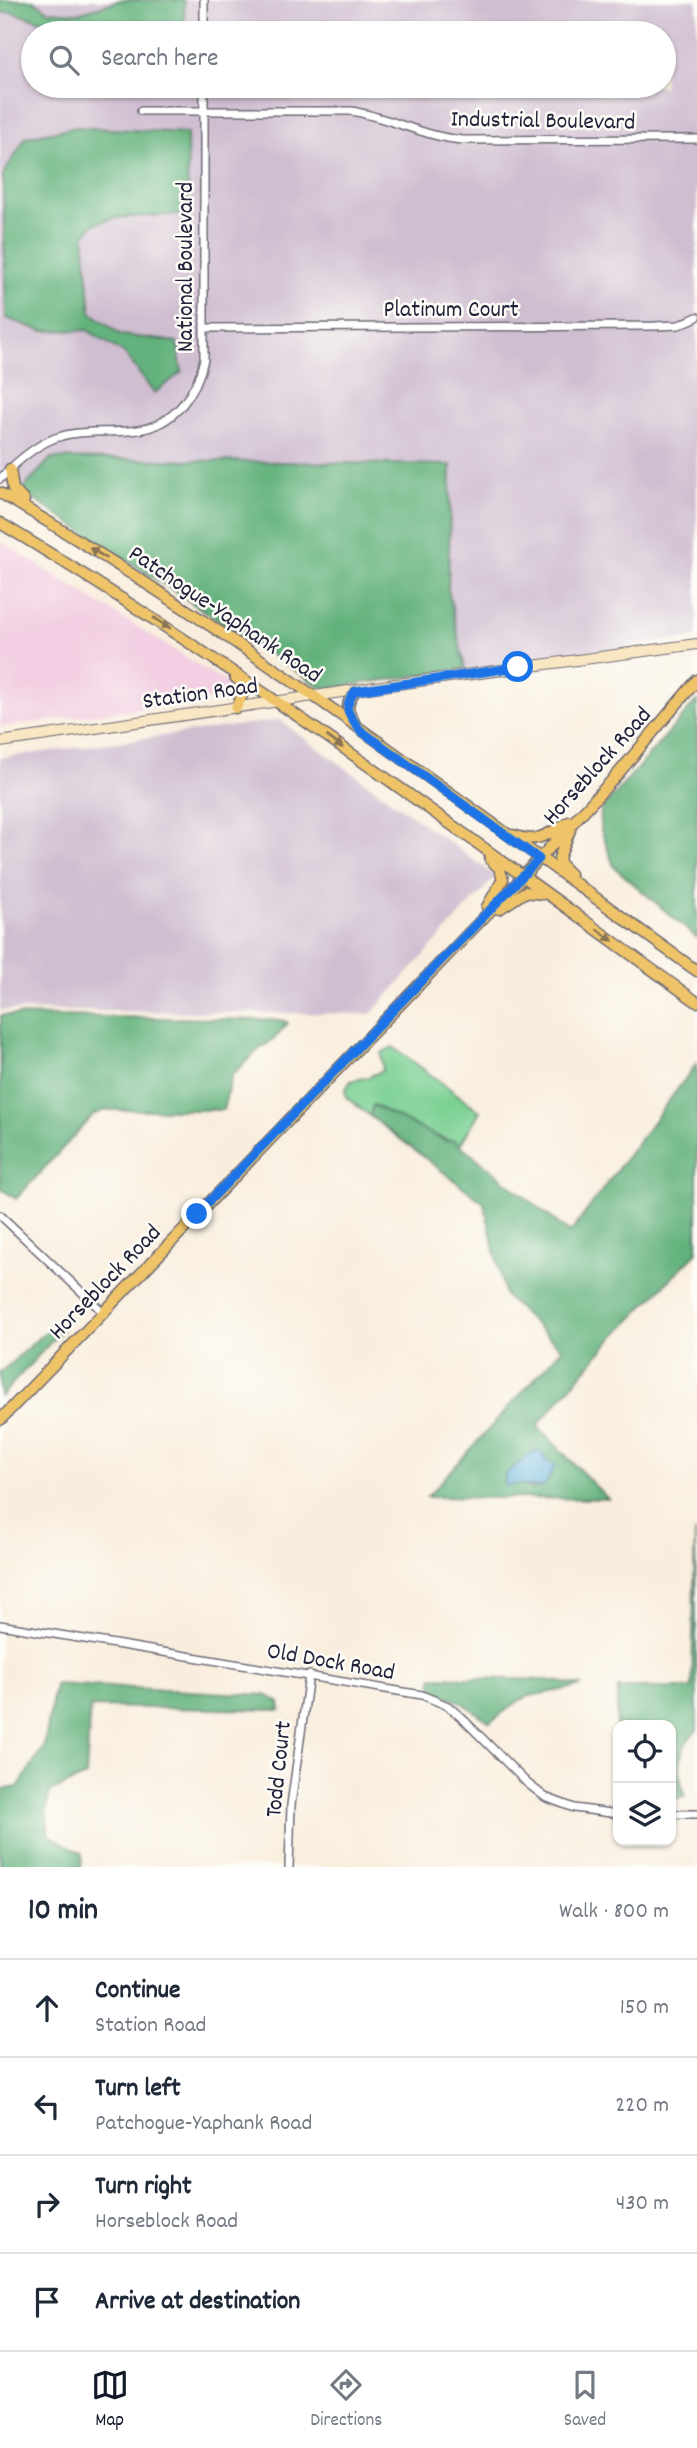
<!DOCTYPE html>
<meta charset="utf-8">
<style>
body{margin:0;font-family:Dekko,sans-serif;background:#f6f6f7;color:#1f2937}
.controls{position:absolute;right:21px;bottom:21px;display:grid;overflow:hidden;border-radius:14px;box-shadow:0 2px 5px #0004}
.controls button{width:63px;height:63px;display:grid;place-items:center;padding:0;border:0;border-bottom:2px solid #e0e1e3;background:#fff;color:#1f2937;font:35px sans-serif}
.stop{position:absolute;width:21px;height:21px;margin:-16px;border:5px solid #1a73e8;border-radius:50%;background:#fff}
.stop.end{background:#1a73e8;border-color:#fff;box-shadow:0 2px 7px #0008}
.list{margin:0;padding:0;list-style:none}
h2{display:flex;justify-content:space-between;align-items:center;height:91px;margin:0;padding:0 28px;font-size:30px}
h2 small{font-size:23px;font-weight:400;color:#747a83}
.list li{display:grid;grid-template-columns:46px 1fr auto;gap:21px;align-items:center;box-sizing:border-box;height:98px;padding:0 28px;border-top:2px solid #e0e1e3}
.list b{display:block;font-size:26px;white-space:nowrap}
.list p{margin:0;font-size:23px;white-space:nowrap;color:#747a83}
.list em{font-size:23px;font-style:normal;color:#747a83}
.icon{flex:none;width:38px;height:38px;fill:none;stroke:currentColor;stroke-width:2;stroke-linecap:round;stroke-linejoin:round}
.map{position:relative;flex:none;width:697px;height:1867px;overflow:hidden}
.search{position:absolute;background:#fff;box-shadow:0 2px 5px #0004;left:21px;right:21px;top:21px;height:77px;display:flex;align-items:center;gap:18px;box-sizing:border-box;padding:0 24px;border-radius:38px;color:#747a83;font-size:26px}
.sheet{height:483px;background:#fff}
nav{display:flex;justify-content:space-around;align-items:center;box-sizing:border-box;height:98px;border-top:2px solid #e0e1e3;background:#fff;font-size:19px;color:#747a83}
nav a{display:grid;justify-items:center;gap:4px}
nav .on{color:#111827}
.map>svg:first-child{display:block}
.built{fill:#f2cfe2}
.industrial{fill:#cfbdd0;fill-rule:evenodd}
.green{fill:#7ad093;stroke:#4e7967;stroke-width:2}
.forest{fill:#63b27d;stroke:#426a5c;stroke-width:2;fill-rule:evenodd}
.water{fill:#63b3de;stroke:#426a8c;stroke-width:2}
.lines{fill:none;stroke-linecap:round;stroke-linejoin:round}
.street-casing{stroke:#6d6974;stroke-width:10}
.secondary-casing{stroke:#6d6974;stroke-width:12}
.primary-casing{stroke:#6d6974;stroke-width:13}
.street{stroke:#fff;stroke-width:7}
.secondary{stroke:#f9e7c3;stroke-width:10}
.primary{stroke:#efc469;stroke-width:10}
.oneway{fill:#887352}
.route{stroke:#1a73e8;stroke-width:9}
.labels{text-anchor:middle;stroke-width:5;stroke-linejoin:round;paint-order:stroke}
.street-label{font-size:24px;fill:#22223b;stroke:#fdfcf7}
</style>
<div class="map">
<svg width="697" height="1867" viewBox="0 0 697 1867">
<rect width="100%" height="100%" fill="#fdfcf7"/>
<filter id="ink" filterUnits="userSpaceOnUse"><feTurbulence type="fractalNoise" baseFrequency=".0143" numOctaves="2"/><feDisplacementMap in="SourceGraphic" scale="14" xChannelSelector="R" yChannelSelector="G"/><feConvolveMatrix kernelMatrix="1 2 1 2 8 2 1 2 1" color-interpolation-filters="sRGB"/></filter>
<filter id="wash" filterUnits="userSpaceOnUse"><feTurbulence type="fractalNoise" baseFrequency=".00686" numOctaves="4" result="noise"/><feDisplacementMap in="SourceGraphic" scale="28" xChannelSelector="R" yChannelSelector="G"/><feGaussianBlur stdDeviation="1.57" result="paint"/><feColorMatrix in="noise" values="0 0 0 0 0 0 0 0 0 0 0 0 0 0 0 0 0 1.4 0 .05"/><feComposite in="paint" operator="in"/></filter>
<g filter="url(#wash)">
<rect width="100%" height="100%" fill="#f9eedd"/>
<path class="built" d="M0 541 238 690 234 696 0 727Z"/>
<path class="industrial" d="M0 0H697V637L465 669 448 589 451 466 21 491 0 479ZM33 33H664V86H33Z
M279 720 496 876 371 1014 0 1010V758Z"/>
<path class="green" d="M393 1047 480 1111 460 1145 419 1129 374 1106 370 1116 346 1097 345 1090 351 1081 369 1077 383 1070 381 1053Z"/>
<path class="forest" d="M0 0H33L49 11 78 13 121 0H184L185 33H62L42 21 10 12 0 13Z
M76 127 187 133 188 200 182 214 114 218 94 224 84 236 91 312 121 335 177 342 182 372 154 393 125 354 87 330 42 331 6 318 3 175 26 137Z
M51 458 451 465 448 589 465 669 323 689 21 491Z
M697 700V938L614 867 600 827 601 810Z
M1 1015 282 1020 288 1023 276 1037 257 1051 232 1075 223 1110H105L93 1115 16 1199 0 1188Z
M697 1063V1252L611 1340 537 1426 608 1499 427 1497 562 1349 505 1296 484 1203 370 1116 373 1105 446 1141 454 1140 570 1233ZM541 1452 547 1462 536 1488 531 1489 505 1475 526 1458Z
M62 1330 0 1397V1373L44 1333Z
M695 1532 697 1730C677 1747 677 1773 685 1796L671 1800V1725H618V1802H616L614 1780 618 1688H692Z
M432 1677 547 1680 582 1686 530 1696 520 1700 490 1722 462 1703 433 1689Z
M55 1684 266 1695 280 1703 281 1710 90 1707 86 1776 50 1792 46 1812 49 1835 82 1853 81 1867H0V1790L18 1787 44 1747Z"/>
<path class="water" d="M533 1451 541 1452 547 1462 556 1465C542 1486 551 1490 523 1485 517 1484 511 1485 505 1485V1475Z"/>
</g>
<g filter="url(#ink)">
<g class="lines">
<defs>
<path id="street" d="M204 0V33
M141 111H351C389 117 424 137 463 140L697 139
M204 328 655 326 679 325 697 317
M0 479C17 461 38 442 62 436 87 429 113 434 138 430 174 425 197 393 204 359V86
M0 1215 104 1313
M0 1625 422 1695 448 1706 463 1719 527 1783 545 1797 574 1808 618 1814
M671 1814H697
M289 1867 291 1805 309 1675"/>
<path id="secondary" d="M0 742 389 685 697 644"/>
<path id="primary" d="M10 469 13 489 24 501
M0 493C243 636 468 807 697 971
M0 523C242 668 468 837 697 1002
M235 677 242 683 244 691 236 708
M354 722C346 709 346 703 355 691
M570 830 559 858 561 865 570 874
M513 835C537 845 549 833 569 822
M487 907 503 879 499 868 490 859
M499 909 525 892 543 894
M0 1420 518 882 617 775 697 680"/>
</defs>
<use href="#street" class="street-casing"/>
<use href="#secondary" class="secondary-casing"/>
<use href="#primary" class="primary-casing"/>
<use href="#street" class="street"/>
<use href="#secondary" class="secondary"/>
<use href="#primary" class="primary"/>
</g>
<defs><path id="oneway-solid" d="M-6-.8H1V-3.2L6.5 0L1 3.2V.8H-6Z" transform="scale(1.75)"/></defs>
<g class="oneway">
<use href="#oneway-solid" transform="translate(98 553) rotate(-148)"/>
<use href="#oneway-solid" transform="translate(162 623) rotate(33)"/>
<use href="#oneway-solid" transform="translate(335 742) rotate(36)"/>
<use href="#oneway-solid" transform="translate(605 935) rotate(36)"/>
</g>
</g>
<g class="lines" filter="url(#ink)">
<path class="route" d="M197 1214 539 859 360 730C348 713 342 709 355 691L518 667"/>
</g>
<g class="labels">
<g class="street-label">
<text transform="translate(543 119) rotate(1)" y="8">Industrial Boulevard</text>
<text transform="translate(184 267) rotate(-90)" y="8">National Boulevard</text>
<text x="451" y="316">Platinum Court</text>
<text transform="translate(226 613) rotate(34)" y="8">Patchogue-Yaphank Road</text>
<text transform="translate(200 692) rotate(-8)" y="8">Station Road</text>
<text transform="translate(596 765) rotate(-48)" y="8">Horseblock Road</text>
<text transform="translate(104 1281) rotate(-46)" y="8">Horseblock Road</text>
<text transform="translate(331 1660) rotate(10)" y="8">Old Dock Road</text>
<text transform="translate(277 1769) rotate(-84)" y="8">Todd Court</text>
</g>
</g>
</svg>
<div class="controls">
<button><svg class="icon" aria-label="locate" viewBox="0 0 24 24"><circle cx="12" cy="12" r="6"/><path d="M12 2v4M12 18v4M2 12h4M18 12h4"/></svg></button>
<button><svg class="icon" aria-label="layers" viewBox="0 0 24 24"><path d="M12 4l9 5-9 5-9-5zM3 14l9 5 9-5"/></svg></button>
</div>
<div class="stop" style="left:518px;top:667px"></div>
<div class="stop end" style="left:197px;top:1214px"></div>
<div class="search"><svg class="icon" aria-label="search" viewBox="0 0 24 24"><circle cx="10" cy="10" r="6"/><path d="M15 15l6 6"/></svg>Search here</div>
</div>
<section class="sheet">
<h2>10 min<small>Walk · 800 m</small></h2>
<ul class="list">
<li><svg class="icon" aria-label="ahead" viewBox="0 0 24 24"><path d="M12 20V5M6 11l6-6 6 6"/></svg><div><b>Continue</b><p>Station Road</p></div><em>150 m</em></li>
<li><svg class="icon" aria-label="left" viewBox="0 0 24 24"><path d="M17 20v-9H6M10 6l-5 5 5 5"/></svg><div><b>Turn left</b><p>Patchogue-Yaphank Road</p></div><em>220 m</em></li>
<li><svg class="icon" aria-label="right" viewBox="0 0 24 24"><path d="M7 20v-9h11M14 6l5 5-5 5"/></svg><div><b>Turn right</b><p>Horseblock Road</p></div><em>430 m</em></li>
<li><svg class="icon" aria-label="arrive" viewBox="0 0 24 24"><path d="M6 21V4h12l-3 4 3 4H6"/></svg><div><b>Arrive at destination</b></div></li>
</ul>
</section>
<nav>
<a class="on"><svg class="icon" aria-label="map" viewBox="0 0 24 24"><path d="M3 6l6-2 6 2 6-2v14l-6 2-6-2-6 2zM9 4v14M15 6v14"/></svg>Map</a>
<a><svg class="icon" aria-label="directions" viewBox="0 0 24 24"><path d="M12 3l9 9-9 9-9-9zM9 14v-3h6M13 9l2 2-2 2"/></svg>Directions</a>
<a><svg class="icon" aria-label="saved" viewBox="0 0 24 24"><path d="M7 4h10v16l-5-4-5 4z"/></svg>Saved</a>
</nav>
